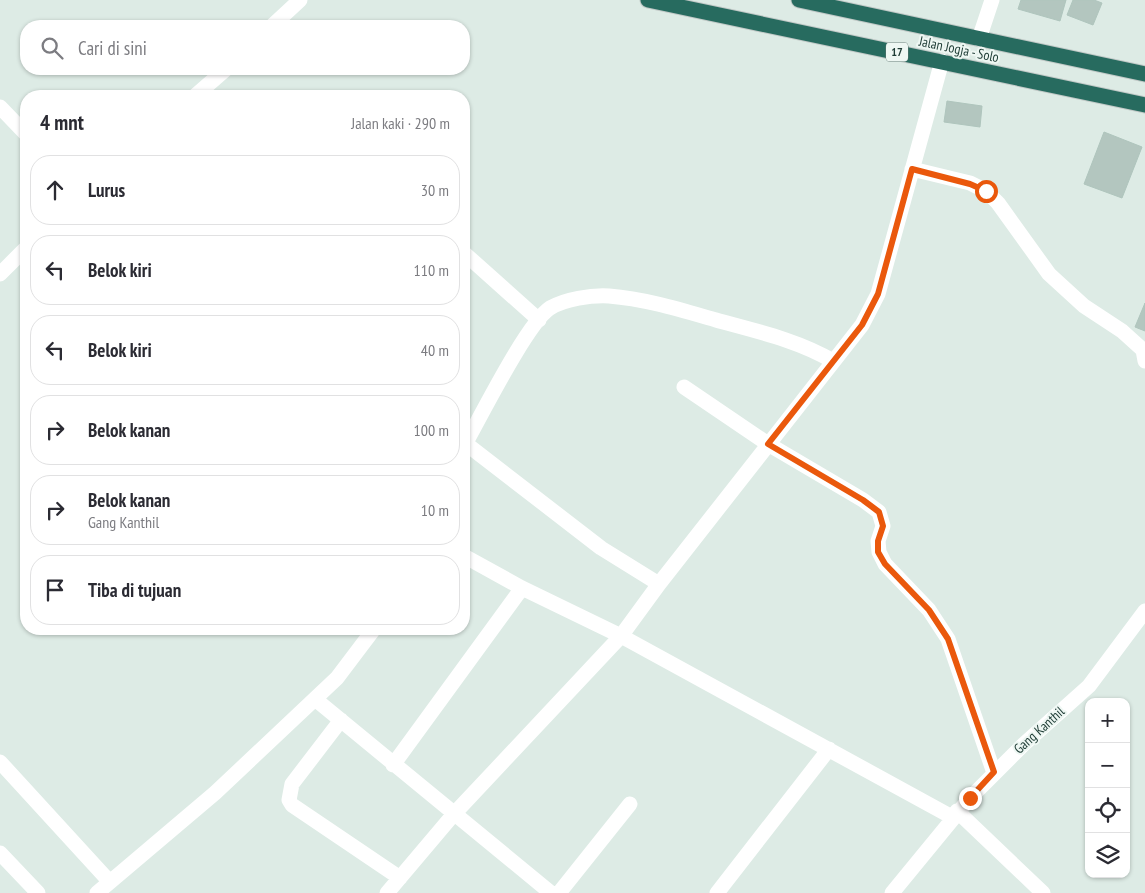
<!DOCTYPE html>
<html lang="id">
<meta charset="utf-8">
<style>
body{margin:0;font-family:"PT Sans Narrow",sans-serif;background:#f2f2f3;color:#2b2b33}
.controls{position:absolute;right:15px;bottom:15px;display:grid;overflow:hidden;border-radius:10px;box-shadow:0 1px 4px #0004}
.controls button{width:45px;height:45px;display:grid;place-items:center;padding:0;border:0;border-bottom:1px solid #e1e1e2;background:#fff;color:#2b2b33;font:25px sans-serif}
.stop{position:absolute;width:15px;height:15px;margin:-11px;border:4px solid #ea580c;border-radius:50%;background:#fff}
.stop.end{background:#ea580c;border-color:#fff;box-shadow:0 1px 5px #0008}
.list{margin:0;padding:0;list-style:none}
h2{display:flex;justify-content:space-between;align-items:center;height:65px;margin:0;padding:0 20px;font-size:21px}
h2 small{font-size:16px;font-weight:400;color:#7c7c81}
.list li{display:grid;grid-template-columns:32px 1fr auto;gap:15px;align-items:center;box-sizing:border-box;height:70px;margin:0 10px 10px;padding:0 10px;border:1px solid #e1e1e2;border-radius:20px}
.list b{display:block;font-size:19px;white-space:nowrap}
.list p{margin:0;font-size:16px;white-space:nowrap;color:#7c7c81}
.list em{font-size:16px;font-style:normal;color:#7c7c81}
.icon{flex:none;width:28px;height:28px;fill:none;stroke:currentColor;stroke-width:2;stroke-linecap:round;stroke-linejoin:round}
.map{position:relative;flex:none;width:1145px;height:893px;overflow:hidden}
.search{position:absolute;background:#fff;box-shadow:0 1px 4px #0004;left:20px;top:20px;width:450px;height:55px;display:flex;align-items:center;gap:12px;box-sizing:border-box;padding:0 18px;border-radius:20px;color:#7c7c81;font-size:19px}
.panel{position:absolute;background:#fff;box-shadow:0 1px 4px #0004;left:20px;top:90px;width:450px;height:545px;border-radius:20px}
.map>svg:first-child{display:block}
.building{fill:#b3c6bf;stroke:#afc5bd}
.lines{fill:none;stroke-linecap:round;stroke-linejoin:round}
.highway-casing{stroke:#c0c8c6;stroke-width:17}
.minor{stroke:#fff;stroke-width:15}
.highway{stroke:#276b5f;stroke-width:15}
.route{stroke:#ea580c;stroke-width:6}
.labels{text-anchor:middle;stroke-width:4;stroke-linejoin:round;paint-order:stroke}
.shield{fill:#eef7f3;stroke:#5c746e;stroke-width:1}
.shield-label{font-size:12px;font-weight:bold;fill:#1e3c35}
.street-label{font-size:14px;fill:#1e3c35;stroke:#eef7f3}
</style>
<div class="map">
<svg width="1145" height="893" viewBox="0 0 1145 893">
<rect width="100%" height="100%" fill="#ddebe5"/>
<path class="building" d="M1021 0H1066L1060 21 1018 9Z
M1073 0H1094L1102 3 1093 25 1067 15Z
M947 101 982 106 980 127 944 122Z
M1104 132 1142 147 1122 198 1084 184Z
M1145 303V331L1135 327Z"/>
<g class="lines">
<defs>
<path id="highway" d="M648 0 1145 105
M799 0 1145 74"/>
</defs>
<use href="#highway" class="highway-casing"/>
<path class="minor" d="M272 26 300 0
M979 39 992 0
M195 96 226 69
M0 107 26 134
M912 169 970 183 986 191 998 203 1049 274 1084 306 1122 331 1143 350 1145 361
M464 253 539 320
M0 274 26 248
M684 387 768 444 863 500 879 512 883 526 878 541 879 552 885 564 929 610 948 639 994 773
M465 443 601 548 659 584
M464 446C480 418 527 323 550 308 565 299 591 295 609 296 646 299 681 310 716 320 756 331 797 340 833 361
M464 556 522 588 621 636 952 817
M315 699 551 893
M341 720 292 784 289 800 292 805 400 878
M0 762 109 881
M393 765 522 588
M957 811 1043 893
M0 853 38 893
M97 893 215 793 337 678 374 629
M387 893 453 815 621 636 659 584 862 325 878 294 942 61
M559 893 630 804
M717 893 829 749
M892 893 970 798 1024 744 1089 686 1145 611"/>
<use href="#highway" class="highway"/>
</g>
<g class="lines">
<path class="route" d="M970 798 994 772 948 639 929 610 885 564 878 552V541L883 526 879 512 863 500 768 444 862 325 878 294 912 169 970 184 986 191"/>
</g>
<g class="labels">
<rect class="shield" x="886" y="42.5" width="22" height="19" rx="4"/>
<g class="shield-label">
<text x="897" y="56">17</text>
</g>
<g class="street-label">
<text transform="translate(959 49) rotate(12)" y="5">Jalan Jogja - Solo</text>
<text transform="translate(1039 730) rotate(-42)" y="5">Gang Kanthil</text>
</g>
</g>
</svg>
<div class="controls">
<button>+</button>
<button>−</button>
<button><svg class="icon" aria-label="locate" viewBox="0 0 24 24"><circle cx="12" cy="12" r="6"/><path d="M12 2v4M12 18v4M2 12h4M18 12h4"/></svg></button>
<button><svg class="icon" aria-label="layers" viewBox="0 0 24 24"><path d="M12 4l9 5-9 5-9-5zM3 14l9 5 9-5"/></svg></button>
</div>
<div class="stop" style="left:986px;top:191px"></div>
<div class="stop end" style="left:970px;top:798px"></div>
<div class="search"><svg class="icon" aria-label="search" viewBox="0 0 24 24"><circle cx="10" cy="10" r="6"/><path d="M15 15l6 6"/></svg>Cari di sini</div>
<section class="panel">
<h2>4 mnt<small>Jalan kaki · 290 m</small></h2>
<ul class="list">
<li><svg class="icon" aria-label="ahead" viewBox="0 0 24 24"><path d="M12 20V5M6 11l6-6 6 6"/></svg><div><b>Lurus</b></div><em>30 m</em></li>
<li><svg class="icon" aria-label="left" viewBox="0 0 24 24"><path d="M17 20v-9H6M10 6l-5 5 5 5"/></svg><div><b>Belok kiri</b></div><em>110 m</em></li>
<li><svg class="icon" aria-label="left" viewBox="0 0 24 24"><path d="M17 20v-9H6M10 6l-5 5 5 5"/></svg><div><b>Belok kiri</b></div><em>40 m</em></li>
<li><svg class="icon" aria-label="right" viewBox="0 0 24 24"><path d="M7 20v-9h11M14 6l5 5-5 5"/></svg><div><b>Belok kanan</b></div><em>100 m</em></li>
<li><svg class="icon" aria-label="right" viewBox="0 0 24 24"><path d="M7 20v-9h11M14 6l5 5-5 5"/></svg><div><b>Belok kanan</b><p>Gang Kanthil</p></div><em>10 m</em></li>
<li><svg class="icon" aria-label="arrive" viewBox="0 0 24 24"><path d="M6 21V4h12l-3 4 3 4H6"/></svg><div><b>Tiba di tujuan</b></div></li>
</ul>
</section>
</div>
